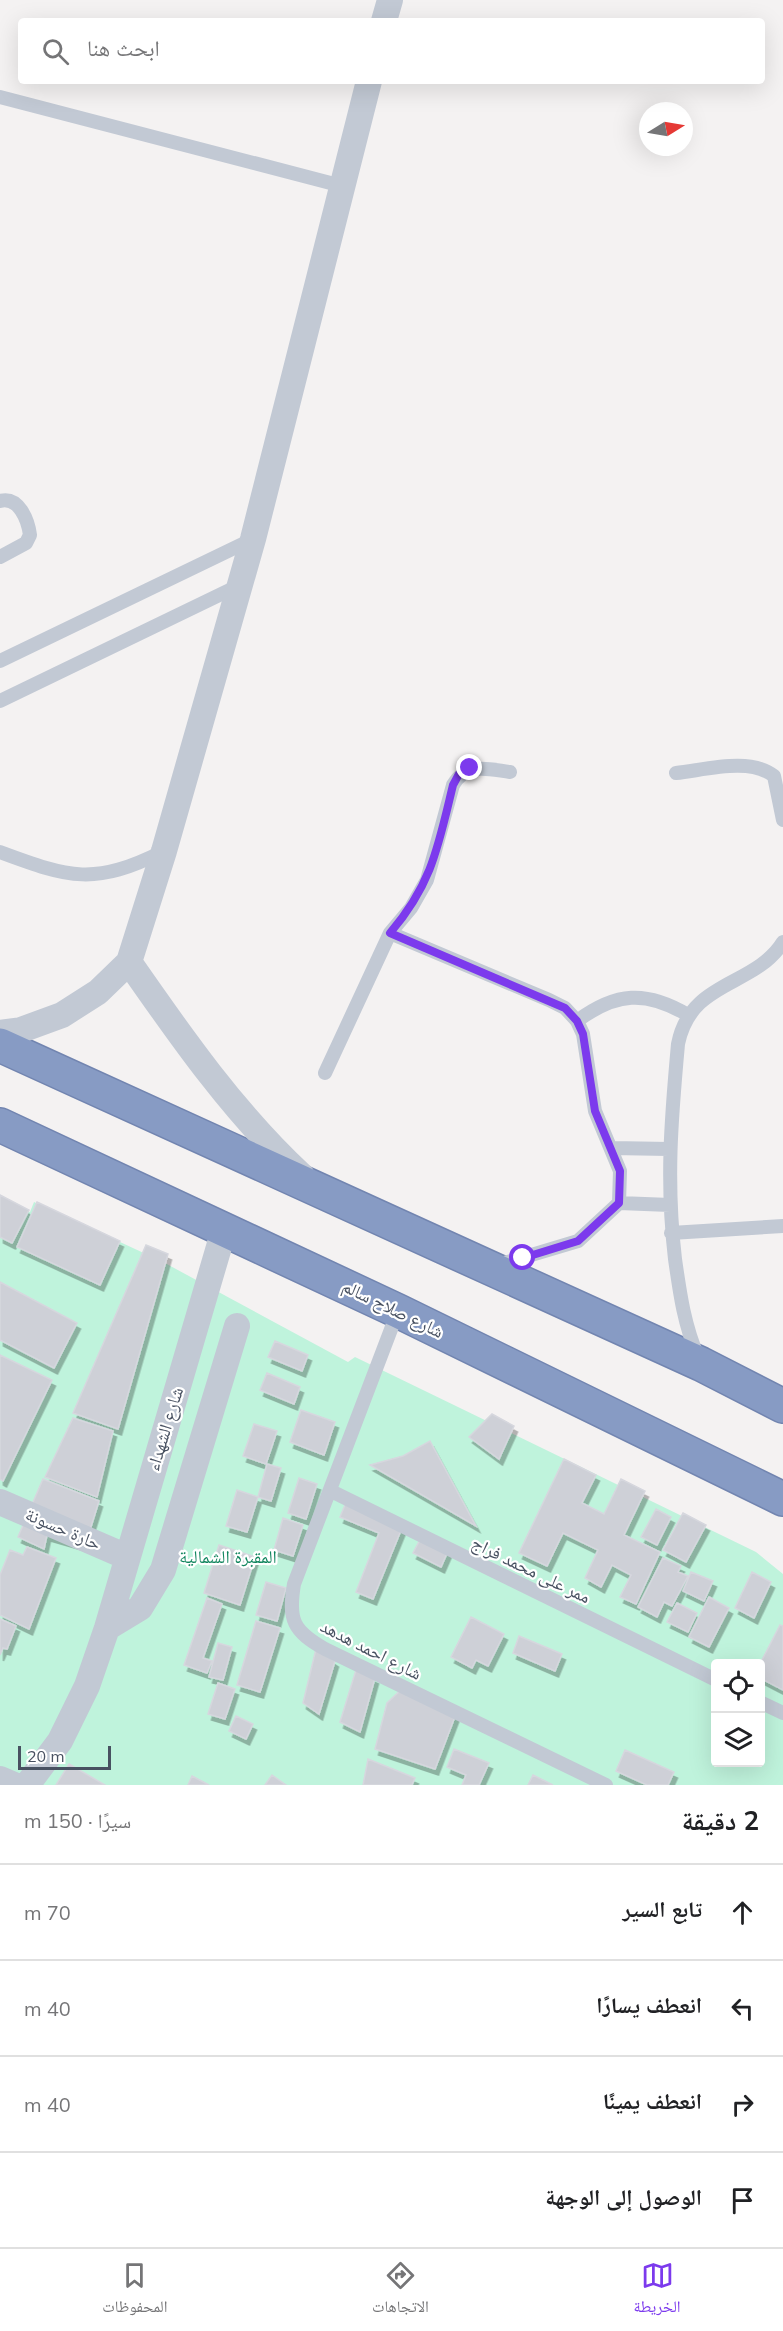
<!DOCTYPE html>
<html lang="ar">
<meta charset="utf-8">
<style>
body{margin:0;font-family:Mulish,"Noto Naskh Arabic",sans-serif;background:#f2f2f2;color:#202124;direction:rtl}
.controls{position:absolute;right:18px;bottom:18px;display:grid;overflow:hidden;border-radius:6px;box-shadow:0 6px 24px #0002}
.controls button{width:54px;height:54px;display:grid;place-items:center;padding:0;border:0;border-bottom:2px solid #e0e0e0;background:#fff;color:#202124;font:30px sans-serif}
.compass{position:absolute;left:639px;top:102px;width:54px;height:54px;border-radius:50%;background:#fff;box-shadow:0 6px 24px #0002;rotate:79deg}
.scale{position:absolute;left:18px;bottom:15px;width:93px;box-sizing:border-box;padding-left:6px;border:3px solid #485161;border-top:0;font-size:16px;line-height:21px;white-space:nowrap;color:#485161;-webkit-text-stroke:4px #fff;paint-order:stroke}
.stop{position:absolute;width:18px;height:18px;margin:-14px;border:4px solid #7c3aed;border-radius:50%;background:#fff}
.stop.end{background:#7c3aed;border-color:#fff;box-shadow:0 2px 6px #0008}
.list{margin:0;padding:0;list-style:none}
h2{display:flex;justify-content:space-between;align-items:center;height:78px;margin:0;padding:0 24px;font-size:26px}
h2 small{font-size:20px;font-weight:400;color:#757577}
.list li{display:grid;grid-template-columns:39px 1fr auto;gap:18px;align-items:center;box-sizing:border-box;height:96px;padding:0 24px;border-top:2px solid #e0e0e0}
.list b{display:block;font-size:22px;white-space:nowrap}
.list em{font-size:20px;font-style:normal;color:#757577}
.icon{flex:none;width:33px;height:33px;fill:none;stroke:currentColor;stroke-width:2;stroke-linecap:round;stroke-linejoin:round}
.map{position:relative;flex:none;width:783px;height:1785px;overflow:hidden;direction:ltr}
.search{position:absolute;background:#fff;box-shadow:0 6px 24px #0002;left:18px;right:18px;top:18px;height:66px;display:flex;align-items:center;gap:15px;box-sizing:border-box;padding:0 21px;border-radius:6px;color:#757577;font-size:22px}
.sheet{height:462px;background:#fff}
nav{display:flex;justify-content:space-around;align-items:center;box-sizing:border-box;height:84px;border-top:2px solid #e0e0e0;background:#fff;font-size:16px;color:#757577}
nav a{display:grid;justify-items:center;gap:3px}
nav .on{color:#7c3aed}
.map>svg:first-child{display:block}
.green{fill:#bff3dc;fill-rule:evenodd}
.building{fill:#ced0d7;stroke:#d6d7de;stroke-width:1.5;filter:url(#shadow)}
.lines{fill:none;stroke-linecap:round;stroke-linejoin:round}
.highway-casing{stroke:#7285b0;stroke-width:36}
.lane{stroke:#c2c9d4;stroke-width:14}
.street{stroke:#c2c9d4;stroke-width:26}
.highway{stroke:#879bc4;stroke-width:33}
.route{stroke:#7c3aed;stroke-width:8}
.labels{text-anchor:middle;stroke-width:4.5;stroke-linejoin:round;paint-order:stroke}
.street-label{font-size:18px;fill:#485161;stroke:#fff}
.park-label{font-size:18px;fill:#10855d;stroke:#fff}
</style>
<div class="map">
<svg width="783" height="1785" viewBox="0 0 783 1785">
<defs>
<filter id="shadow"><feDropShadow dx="3.5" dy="6" stdDeviation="0" flood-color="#0004"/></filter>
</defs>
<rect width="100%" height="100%" fill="#f4f2f2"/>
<path class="green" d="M0 1197 30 1212 34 1202 163 1262 348 1362 355 1357 756 1552 783 1574V1785H0ZM716 1664H760V1762H716Z"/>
<path class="building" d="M0 1195 29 1210 12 1243 0 1237Z
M37 1202 120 1241 100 1285 17 1247Z
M146 1245 168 1254 118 1429 73 1413Z
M0 1282 77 1323 54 1368 0 1340Z
M275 1341 308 1355 302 1371 268 1357Z
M0 1355 52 1380 3 1481 0 1479Z
M267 1373 300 1387 294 1404 260 1390Z
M301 1410 335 1422 324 1455 290 1442Z
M492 1414 514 1426 499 1459 469 1437Z
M73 1418 113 1431 97 1497 45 1477Z
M254 1424 277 1431 266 1464 243 1456Z
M430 1441 476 1526 370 1465 403 1456Z
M564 1459 596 1475 582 1503 604 1514 621 1479 645 1491 624 1535 660 1552 636 1604 620 1597 631 1575 612 1565 601 1587 585 1578 598 1550 563 1533 547 1566 519 1553Z
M267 1464 281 1468 271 1501 258 1497Z
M299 1478 317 1484 306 1519 288 1513Z
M43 1479 99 1501 85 1546 47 1535 44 1549 18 1537Z
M237 1490 258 1497 247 1532 226 1526Z
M347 1500 404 1523 373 1599 356 1592 379 1533 340 1517Z
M656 1509 671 1517 657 1545 641 1537Z
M683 1513 706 1525 686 1562 663 1550Z
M283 1518 303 1525 293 1556 274 1550Z
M421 1538 448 1551 441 1567 413 1553Z
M219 1545 255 1557 240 1605 204 1593Z
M27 1547 56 1558 29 1629 0 1615V1575L10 1550 23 1555Z
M663 1558 681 1566 678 1572 688 1576 672 1606 664 1602 657 1617 638 1607Z
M691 1572 713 1581 704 1601 683 1591Z
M752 1572 771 1582 754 1618 735 1608Z
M266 1582 286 1588 277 1621 256 1615Z
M709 1597 729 1608 709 1647 689 1637Z
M207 1598 222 1604 203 1658 212 1661 207 1673 184 1665Z
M677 1603 697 1613 688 1632 667 1622Z
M471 1617 504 1634 488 1666 476 1660 472 1668 451 1657Z
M0 1619 16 1626 7 1649 3 1648 0 1655Z
M256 1621 280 1628 260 1692 237 1685Z
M780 1625 783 1626V1690L760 1678V1664Z
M519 1636 562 1654 555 1671 513 1653Z
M218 1643 232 1647 223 1680 209 1677Z
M316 1649 335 1661 319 1714 303 1703Z
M356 1670 375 1678 360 1732 340 1722Z
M218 1683 235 1689 225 1719 208 1714Z
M402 1689 456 1714 435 1769 375 1749 387 1703Z
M236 1716 253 1724 246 1739 229 1731Z
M454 1749 489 1763 479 1785H462L466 1775 447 1767Z
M625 1750 674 1772 668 1785H647L616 1771Z
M368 1759 415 1778 412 1785H363Z
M69 1764 105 1785H56Z
M272 1775 286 1785H265Z
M533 1775 553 1785H528Z
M192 1776 209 1785H188Z"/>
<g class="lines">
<defs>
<path id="highway" d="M0 1045 701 1364 783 1406
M0 1125 398 1311 783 1499"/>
</defs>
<use href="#highway" class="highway-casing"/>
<path class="lane" d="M0 97 342 186
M0 501C19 496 28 520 30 535L26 543 0 557
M0 661 253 539
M0 701 240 585
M676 773C705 770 750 757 774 776L783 820
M0 852C70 878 94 886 164 851
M390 933 549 1000 565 1008 577 1021 583 1034 595 1111 620 1171 619 1203 578 1241 498 1265
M577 1021C616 992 646 990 688 1015
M325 1073 390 933 411 908 427 880 453 785C467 762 487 769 510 772
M612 1148 669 1149
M619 1203 670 1205
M671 1233 783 1226
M398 1311 294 1584C288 1620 293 1631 325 1649L606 1785
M698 1357C684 1324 680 1294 675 1259 666 1182 671 1121 678 1044 691 979 754 988 783 942
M331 1491 716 1680
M760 1702 783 1713"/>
<path class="street" d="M384 21 390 0
M129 962C181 1037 235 1114 302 1176
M0 1033 21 1030 62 1015 98 992 129 962 164 851 253 539 369 81
M0 1502 127 1557
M107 1628 140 1608 163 1570 237 1326
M0 1779 14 1785
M27 1785 60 1741 87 1686 107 1628 224 1230"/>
<use href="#highway" class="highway"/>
</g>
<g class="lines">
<path class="route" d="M470 768 459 774 453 785C438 847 432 884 390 933L565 1008 577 1021 583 1034 595 1111 620 1171 619 1203 578 1241 523 1258"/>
</g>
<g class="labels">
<g class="street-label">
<text transform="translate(393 1309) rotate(26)" y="6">شارع صلاح سالم</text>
<text transform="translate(165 1429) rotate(-73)" y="6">شارع الشهداء</text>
<text transform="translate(63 1529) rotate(23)" y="6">حارة حسونة</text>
<text transform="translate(531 1570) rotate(26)" y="6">ممر على محمد فراج</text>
<text transform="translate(371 1650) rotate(27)" y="6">شارع احمد هدهد</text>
</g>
<g class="park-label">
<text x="228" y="1563">المقبرة الشمالية</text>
</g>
</g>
</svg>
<div class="controls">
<button><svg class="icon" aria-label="locate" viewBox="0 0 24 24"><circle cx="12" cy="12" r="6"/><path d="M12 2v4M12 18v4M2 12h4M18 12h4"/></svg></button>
<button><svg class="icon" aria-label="layers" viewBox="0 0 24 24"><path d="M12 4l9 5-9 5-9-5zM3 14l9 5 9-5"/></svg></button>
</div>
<svg class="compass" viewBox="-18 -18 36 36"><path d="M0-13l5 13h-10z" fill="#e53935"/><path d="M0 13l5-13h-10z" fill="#757577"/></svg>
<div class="scale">20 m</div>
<div class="stop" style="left:523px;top:1258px"></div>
<div class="stop end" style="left:470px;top:768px"></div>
<div class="search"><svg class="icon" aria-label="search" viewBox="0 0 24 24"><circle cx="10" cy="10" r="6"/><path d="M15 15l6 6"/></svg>ابحث هنا</div>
</div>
<section class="sheet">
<h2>2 دقيقة<small>سيرًا · 150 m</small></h2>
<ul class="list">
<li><svg class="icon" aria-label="ahead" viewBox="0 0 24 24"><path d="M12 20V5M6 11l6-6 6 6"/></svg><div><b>تابع السير</b></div><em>70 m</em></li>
<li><svg class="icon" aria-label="left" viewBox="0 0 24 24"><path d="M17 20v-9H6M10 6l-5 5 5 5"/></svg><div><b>انعطف يسارًا</b></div><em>40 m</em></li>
<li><svg class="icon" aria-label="right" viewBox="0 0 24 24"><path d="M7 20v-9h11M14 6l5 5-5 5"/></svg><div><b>انعطف يمينًا</b></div><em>40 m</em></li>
<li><svg class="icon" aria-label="arrive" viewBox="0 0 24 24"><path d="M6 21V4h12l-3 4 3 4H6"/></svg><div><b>الوصول إلى الوجهة</b></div></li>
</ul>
</section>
<nav>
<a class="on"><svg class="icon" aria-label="map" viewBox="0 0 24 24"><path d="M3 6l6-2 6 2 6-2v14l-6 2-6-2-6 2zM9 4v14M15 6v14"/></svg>الخريطة</a>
<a><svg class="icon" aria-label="directions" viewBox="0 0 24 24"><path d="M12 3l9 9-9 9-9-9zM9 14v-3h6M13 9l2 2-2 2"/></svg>الاتجاهات</a>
<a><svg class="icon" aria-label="saved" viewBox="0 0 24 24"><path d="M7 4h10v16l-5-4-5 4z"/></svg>المحفوظات</a>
</nav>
